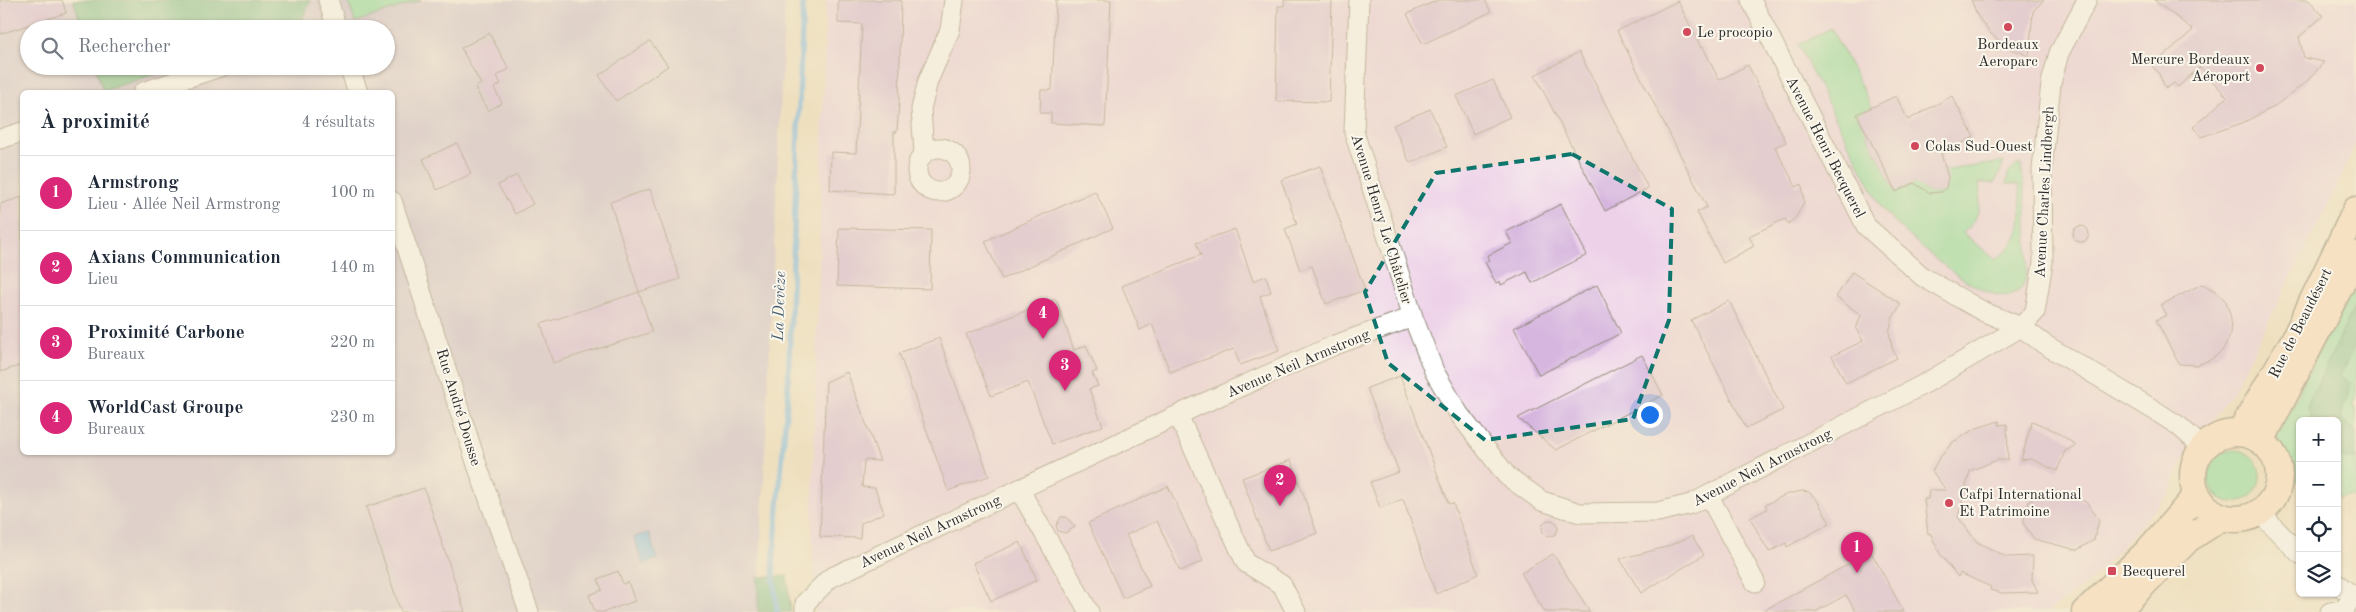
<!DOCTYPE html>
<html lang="fr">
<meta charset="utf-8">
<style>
body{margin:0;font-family:"Old Standard TT",serif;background:#f6f6f7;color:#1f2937}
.controls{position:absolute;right:15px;bottom:15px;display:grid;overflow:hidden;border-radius:8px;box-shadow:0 1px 4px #0004}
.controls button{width:45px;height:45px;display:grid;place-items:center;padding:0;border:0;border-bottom:1px solid #e0e1e3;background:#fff;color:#1f2937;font:25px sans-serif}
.you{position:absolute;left:1649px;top:414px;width:18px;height:18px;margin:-12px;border:4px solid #fff;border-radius:50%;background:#1a73e8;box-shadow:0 0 0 8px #1a73e833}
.badge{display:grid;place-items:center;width:32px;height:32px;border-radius:50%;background:#db2777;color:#fff;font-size:16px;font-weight:700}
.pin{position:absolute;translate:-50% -41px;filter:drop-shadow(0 1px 2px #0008)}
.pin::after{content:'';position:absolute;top:26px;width:18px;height:15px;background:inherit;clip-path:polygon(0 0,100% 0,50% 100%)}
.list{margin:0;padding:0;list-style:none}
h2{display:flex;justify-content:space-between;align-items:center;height:65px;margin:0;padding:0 20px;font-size:21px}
h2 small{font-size:16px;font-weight:400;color:#747a83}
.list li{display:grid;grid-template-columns:32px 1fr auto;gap:15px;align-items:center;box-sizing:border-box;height:75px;padding:0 20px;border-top:1px solid #e0e1e3}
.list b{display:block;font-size:19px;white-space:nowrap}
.list p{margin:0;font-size:16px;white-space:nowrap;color:#747a83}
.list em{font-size:16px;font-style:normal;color:#747a83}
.icon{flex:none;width:28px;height:28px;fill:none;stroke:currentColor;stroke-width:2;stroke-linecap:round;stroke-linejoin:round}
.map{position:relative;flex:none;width:2356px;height:612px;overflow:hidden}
.search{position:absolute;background:#fff;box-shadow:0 1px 4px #0004;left:20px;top:20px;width:375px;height:55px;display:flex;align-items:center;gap:12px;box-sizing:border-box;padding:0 18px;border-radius:28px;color:#747a83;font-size:19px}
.panel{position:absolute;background:#fff;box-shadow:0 1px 4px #0004;left:20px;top:90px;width:375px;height:365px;border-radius:8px}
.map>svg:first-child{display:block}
.built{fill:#edd1e9}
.industrial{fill:#ccbfd4;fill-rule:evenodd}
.green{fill:#8ae0a2;stroke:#5a8666}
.forest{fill:#6fbe88;stroke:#4d745a}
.water{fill:#72b7e9;stroke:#4e718a}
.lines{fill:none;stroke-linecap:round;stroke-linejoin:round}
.stream{stroke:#72b7e9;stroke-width:5.5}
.building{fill:#d6b5df}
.minor-casing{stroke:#8c8675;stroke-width:21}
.secondary-casing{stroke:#8c8675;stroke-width:29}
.minor{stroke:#fff;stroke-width:19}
.secondary{stroke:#ffe4c6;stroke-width:26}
.marked{fill:none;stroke:#0f766e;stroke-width:4;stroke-dasharray:10 6;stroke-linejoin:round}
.poi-dot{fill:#d1495b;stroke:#fbf7ec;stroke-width:2}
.labels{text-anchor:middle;stroke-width:4;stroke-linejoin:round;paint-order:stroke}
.poi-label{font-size:15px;fill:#2b2b2b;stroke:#fbf7ec;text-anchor:start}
.street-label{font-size:15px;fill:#2b2b2b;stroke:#fbf7ec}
.water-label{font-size:16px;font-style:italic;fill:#445c6e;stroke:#fbf7ec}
</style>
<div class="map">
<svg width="2356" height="612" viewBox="0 0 2356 612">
<rect width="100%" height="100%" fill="#fbf7ec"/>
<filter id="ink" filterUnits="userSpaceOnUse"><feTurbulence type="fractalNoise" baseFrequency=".02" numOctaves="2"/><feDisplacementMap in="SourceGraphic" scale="10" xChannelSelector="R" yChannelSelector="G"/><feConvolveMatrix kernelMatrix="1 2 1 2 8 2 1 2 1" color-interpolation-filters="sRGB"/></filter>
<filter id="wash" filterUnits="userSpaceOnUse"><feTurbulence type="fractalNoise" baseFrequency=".0096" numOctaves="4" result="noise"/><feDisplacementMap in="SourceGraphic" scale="20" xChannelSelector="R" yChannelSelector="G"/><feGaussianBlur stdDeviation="1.12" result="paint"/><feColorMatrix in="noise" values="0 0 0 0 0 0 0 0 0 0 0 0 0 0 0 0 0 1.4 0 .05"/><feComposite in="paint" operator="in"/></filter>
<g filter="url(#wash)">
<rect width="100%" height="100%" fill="#eee0bf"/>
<path class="built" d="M826 0H2356V142L2332 197 2232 393 2180 465 2169 494 2089 582 2047 612H816L812 524Z"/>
<path class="industrial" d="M0 0H785L758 612H0ZM29 29H386V66H29ZM22 92H392V452H22Z"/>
<path class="green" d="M348 0H421L355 22Z
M1831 28 1872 107 1857 115 1896 192 1916 182C1924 191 1935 199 1945 189L1946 170 2004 162 1995 183H1979C1981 204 1981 218 1963 233L1995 259C2027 241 2021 215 2019 184H2006L2008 174 2017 165H2021C2024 189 2034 268 2022 287 1998 325 1898 228 1881 207L1798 45Z
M2356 276V400L2353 406 2356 408V496L2337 498V421H2300V483C2283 470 2279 457 2277 436Z
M2208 476a26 26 0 1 1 52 0a26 26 0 1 1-52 0Z"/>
<path class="forest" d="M73 0H311L298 29H83Z
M95 66H181L103 91Z
M2356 303V342L2340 376 2351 384 2341 417 2349 427 2356 429V459L2343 458 2337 454V421H2312L2307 406Z
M787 576 791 612H758V577Z"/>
<path class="water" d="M649 533 657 559 643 564 634 537Z"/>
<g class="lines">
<path class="stream" d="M777 612 773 568 788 389 803 0"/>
</g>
<g id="blocks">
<path class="building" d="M0 0H62L66 13 0 34Z
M838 0H901L899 103 897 132H894V194L830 190 831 152 856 153 862 24 838 23Z
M1056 0H1111L1105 126 1051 123V113H1040L1041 90H1052Z
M1284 0H1332L1329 102 1276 101 1278 6H1284Z
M1438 0H1485L1491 12 1423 44 1407 14Z
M1971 0H2044L2033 11 2029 56 2008 48 1990 33 1978 17Z
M2154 0H2309L2323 16 2299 37 2304 58 2324 62 2306 82 2274 107 2242 123 2201 137 2193 127 2227 97 2200 67 2178 87 2174 83 2166 89 2158 72 2152 66 2193 30Z
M1678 1 1701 48 1703 47 1719 80 1748 65 1786 142 1775 147 1796 187 1802 184 1804 202 1796 217 1788 224 1785 219 1749 236 1754 246 1723 263 1697 212 1707 207 1617 31Z
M489 33 509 69 497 76 501 84 494 88 502 103 488 111 475 88 481 84 461 48Z
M650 41 668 66 616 101 599 75Z
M1579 52 1648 188 1605 211 1535 75Z
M1493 80 1510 117 1473 134 1456 96Z
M1896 96 1908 120 1952 96 1974 137 1941 154 1948 177 1946 188 1942 192 1930 193 1914 183 1896 192 1857 114Z
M1430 109 1447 147 1410 163 1393 125Z
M457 143 471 174 437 190 423 159Z
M1320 166 1365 290 1326 304 1312 266 1300 270 1285 229 1297 224 1281 180Z
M517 175 533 204 515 214 498 185Z
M650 189 680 279 639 292 610 202Z
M1095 191 1113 228 1002 279 985 241Z
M22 197V365L0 372V204Z
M1561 204 1587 255 1532 283 1527 272 1501 285 1500 281 1496 283 1485 262 1489 260 1487 256 1512 243 1506 232Z
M2073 234a8 8 0 1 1 16 0a8 8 0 1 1-16 0Z
M839 228 931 230 930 289 837 286Z
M1235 229 1253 281 1266 276 1271 292 1260 296 1279 351 1240 365 1234 349 1170 372 1152 324 1140 330 1122 286 1201 255 1196 243Z
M1852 272 1901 304 1893 317 1889 332 1892 348 1897 358 1846 383 1832 356 1863 341 1856 329 1861 315 1836 297Z
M2202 284 2215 291 2226 301 2231 318 2230 336 2222 351 2212 359 2197 365 2179 364 2156 320 2167 315 2161 305Z
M1597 285 1621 333 1539 375 1514 328Z
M639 292 652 332 553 363 541 324Z
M1056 299 1074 350 1086 345 1097 371 1092 373 1098 386 1089 389 1103 426 1052 444 1028 382 991 396 966 334Z
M1729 301 1783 410 1746 428 1691 320Z
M939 338 989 476 948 491 899 353Z
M1642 355 1663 395 1556 450 1518 418Z
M847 372 880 461 864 460 862 487 875 488 884 513 861 523 860 538 820 537 826 382Z
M1400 376 1449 504 1453 503 1478 574 1436 594 1403 499 1380 508 1370 482 1399 472 1367 388Z
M1999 421V425L2007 424 2008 460H1997L1970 471 1958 517 1977 542 2007 557 2033 556 2032 580 2038 592 2002 593 1990 590 1991 587 1960 573 1958 577 1940 554 1930 533 1928 534 1924 499H1928L1929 490H1946L1932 471 1938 460 1953 442 1977 428Z
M2032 421 2055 431 2076 445 2065 451 2057 471 2031 459 2021 460Z
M1291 460 1317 533 1269 551 1242 478Z
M1168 486 1203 561 1180 571 1157 521 1126 535 1150 586 1123 598 1088 523Z
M424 488 465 612H401L366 507Z
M2049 490 2071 494 2087 503 2099 520 2094 540 2077 550 2034 539 2023 523 2029 501Z
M1802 491 1809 492 1817 500 1830 523 1787 547 1786 543 1769 552 1750 518 1767 509 1765 505 1785 495Z
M1061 517H1066L1075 527 1065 533 1058 531 1056 526Z
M1542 528a8 8 0 1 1 16 0a8 8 0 1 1-16 0Z
M1692 536 1704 555 1641 593 1620 559 1666 547Z
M1020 542 1037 580 991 601 973 563Z
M1871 552 1904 612H1856L1846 595 1815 612H1761Z
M1553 554 1590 612H1545L1521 573Z
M618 571 623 584 628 582 635 601 604 612H595L589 595 602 590 598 579Z"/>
</g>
</g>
<g filter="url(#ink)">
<use href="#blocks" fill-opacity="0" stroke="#8c8675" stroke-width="1"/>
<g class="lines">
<defs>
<path id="minor" d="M328 0 337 29
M1359 0 1354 132 1413 317 1434 371 1459 414 1507 476 1542 501 1580 513 1658 512 1691 504 1926 383 2021 327 2035 312 2043 262 2042 170 2051 83 2059 53 2087 0
M1751 0 1866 226 1923 277 1984 312 2021 327 2044 344 2154 410 2179 426 2203 448
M349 66 358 92
M143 92 223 66
M0 139 22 132
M917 170a22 22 0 1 1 44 0a22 22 0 1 1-44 0Z
M924 153 921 109 928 81 950 30 954 0
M392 201 477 465 529 612
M1178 415 1246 563 1282 585 1296 612
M1019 489 1089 612
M1709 496 1755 582
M2259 512 2300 554
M2337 584 2356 598
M805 612V603L830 578 1197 406 1335 345 1413 317
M2330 612 2345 609 2352 595"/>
<path id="secondary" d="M2240 433 2294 340 2356 210
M2193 476a43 43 0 1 1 86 0a43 43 0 1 1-86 0Z
M2261 441 2356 255
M2085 612 2146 553 2197 495
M2116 612 2188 539 2222 517"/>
</defs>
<use href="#minor" class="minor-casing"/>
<use href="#secondary" class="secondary-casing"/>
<use href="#minor" class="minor"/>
<use href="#secondary" class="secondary"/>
</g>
</g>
<path d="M0 0H2356V612H0ZM1572 154 1672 209 1669 320 1633 419 1485 440 1388 363 1365 292 1436 173Z" fill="#eee0bf" fill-opacity=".55" fill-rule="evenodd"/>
<path class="marked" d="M1572 154 1672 209 1669 320 1633 419 1485 440 1388 363 1365 292 1436 173Z"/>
<g class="poi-dot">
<circle cx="2008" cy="27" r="5"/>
<circle cx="1687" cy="32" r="5"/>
<circle cx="2260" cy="68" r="5"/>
<circle cx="1915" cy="146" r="5"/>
<circle cx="1949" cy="503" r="5"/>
<rect x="2107" y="566" width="10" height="10" rx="2.5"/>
</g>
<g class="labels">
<g class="poi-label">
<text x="1697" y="37">Le procopio</text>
<text x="2008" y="49" text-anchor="middle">Bordeaux<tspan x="2008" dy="17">Aeroparc</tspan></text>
<text x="2250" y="64" text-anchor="end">Mercure Bordeaux<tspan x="2250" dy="17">Aéroport</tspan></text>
<text x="1925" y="151">Colas Sud-Ouest</text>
<text x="1959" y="499">Cafpi International<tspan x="1959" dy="17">Et Patrimoine</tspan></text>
<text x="2122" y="576">Becquerel</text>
</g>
<g class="street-label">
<text transform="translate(1826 147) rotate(63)" y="5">Avenue Henri Becquerel</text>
<text transform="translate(2044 192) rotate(-87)" y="5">Avenue Charles Lindbergh</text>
<text transform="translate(1382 219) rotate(73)" y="5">Avenue Henry Le Châtelier</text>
<text transform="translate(2300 323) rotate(-63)" y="5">Rue de Beaudésert</text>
<text transform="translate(1298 363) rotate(-23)" y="5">Avenue Neil Armstrong</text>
<text transform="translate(459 407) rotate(73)" y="5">Rue André Dousse</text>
<text transform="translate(1762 467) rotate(-27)" y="5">Avenue Neil Armstrong</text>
<text transform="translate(930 531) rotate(-25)" y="5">Avenue Neil Armstrong</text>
</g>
<g class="water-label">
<text transform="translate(778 306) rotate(-88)" y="6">La Devèze</text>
</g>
</g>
</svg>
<div class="controls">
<button>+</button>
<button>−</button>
<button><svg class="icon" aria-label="locate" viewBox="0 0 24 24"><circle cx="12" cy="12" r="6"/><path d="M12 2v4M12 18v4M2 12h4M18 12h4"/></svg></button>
<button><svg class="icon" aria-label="layers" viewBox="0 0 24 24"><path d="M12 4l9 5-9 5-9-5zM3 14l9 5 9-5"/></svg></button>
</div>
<div class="you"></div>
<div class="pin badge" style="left:1857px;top:573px">1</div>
<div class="pin badge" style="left:1280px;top:506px">2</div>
<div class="pin badge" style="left:1065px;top:391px">3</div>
<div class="pin badge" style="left:1043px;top:339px">4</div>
<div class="search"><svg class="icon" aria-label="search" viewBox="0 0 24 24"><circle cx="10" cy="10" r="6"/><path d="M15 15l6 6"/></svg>Rechercher</div>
<section class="panel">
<h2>À proximité<small>4 résultats</small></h2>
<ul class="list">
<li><span class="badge">1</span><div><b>Armstrong</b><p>Lieu · Allée Neil Armstrong</p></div><em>100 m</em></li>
<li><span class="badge">2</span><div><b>Axians Communication</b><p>Lieu</p></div><em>140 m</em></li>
<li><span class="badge">3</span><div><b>Proximité Carbone</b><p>Bureaux</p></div><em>220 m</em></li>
<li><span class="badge">4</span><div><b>WorldCast Groupe</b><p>Bureaux</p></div><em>230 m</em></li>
</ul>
</section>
</div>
